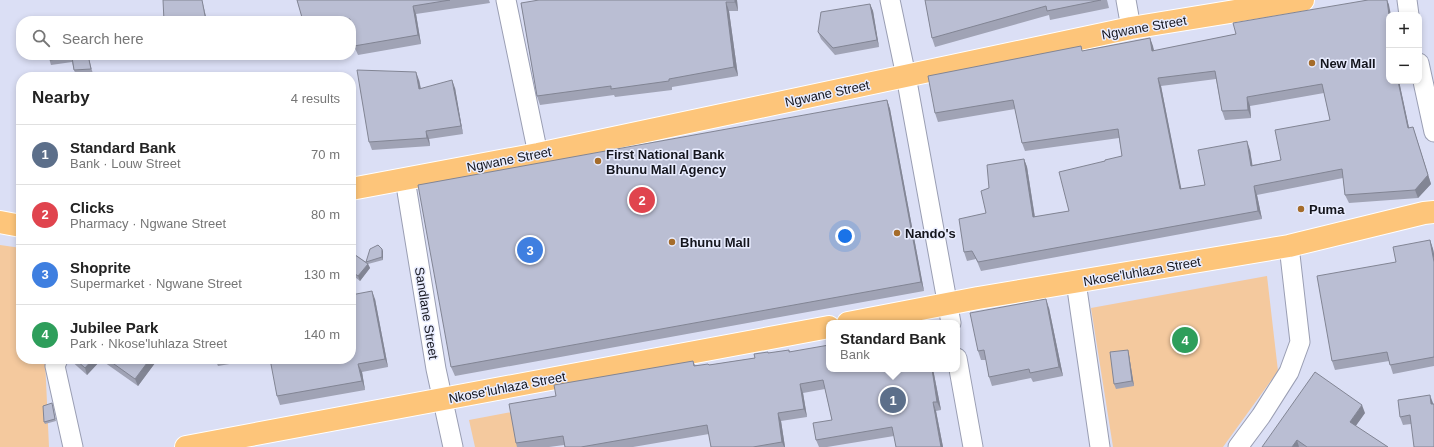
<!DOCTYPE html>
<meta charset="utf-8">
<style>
body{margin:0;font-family:Arial,sans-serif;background:#f2f2f2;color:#222}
.controls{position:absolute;right:12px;top:12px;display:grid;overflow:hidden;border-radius:8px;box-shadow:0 2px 6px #0003}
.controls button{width:36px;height:36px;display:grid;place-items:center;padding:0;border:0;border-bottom:1px solid #e0e0e0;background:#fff;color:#222;font:20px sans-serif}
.you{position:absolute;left:845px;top:236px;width:14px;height:14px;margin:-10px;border:3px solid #fff;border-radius:50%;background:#1a73e8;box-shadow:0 0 0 6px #1a73e833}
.badge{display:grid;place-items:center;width:26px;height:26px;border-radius:50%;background:#0f766e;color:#fff;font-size:13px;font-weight:700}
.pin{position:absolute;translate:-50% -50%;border:2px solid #fff;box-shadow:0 1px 4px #0006}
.popup{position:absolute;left:826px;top:320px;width:134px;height:52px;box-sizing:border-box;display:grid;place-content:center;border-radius:8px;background:#fff;filter:drop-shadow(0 1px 3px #0005);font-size:13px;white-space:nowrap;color:#767676}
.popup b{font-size:15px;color:#222}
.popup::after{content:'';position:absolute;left:50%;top:100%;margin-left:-8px;border:8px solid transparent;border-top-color:#fff}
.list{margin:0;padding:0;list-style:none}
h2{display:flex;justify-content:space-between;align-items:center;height:52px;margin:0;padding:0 16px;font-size:17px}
h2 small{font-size:13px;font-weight:400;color:#767676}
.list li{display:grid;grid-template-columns:26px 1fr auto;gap:12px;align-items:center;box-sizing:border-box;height:60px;padding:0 16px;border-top:1px solid #e0e0e0}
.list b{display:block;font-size:15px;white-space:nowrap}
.list p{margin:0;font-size:13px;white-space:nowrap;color:#767676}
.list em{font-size:13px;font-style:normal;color:#767676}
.icon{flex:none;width:22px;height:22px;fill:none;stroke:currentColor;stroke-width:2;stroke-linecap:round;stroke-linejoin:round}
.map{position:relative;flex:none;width:1434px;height:447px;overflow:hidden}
.search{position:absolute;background:#fff;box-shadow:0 2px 6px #0003;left:16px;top:16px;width:340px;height:44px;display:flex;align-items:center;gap:10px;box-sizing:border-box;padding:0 14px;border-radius:16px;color:#767676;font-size:15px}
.panel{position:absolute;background:#fff;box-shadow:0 2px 6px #0003;left:16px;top:72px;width:340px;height:292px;border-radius:16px}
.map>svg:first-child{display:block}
.green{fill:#f4c99e}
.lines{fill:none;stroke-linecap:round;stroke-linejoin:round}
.minor-casing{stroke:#9a9eb3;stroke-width:21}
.major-casing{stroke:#fff;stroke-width:24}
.minor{stroke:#fff;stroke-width:19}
.major{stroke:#fdc57a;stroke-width:22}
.wall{fill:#a0a3b5;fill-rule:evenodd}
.shaded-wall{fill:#828594}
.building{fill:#babed3;stroke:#828594;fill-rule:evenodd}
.poi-dot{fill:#a56c2a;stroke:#e9edff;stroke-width:1.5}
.labels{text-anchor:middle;stroke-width:3;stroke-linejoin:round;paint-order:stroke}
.street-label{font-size:13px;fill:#14151d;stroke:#e9edff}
.poi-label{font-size:13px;font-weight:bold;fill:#14151d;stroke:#e9edff;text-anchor:start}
</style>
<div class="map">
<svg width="1434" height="447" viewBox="0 0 1434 447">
<rect width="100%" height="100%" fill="#dbdff5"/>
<path class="green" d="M0 245 21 248V359H45L49 447H0Z
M1267 276 1278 371 1223 447H1113L1091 308Z
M512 412 518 447H475L469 420Z"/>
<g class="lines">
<defs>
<path id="minor" d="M506 0 538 154
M890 0 906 76 951 323
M1126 0 1131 28
M1407 0 1409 15
M1419 63 1434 132
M405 179 436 369 453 447
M1076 282 1100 447
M957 358 973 447
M58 359 55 366 73 447
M1238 447 1261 416 1289 372 1300 342 1289 246"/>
<path id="major" d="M351 189 538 154 1131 28 1303 0
M0 222 21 226
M848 323 978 298 1289 246 1424 213 1434 212
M186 447 829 327"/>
</defs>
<use href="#minor" class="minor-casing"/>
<use href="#major" class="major-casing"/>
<use href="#minor" class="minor"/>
<use href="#major" class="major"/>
</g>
<path class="wall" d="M297 0H489L490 3 416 14 421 44 358 55 354 46 351 28V21H303Z
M737 0 738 11H729L738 76 672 87V90L615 97 614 95 540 105 537 96 521 3Z
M925 0H1107L1109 8 1050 20 1049 15 935 47 932 38Z
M1368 0H1387L1389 5V81H1399L1409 128 1413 127 1431 184 1418 198 1349 203 1345 195 1343 178 1257 195 1262 219 981 271 976 259 967 261 964 252 986 213 989 188 1024 159 1027 167 1035 217 1069 211 1105 161 1122 156 1119 138 1025 151 1022 143 1015 109 938 122 935 113 1083 51 1150 38 1154 51 1236 34ZM1216 79 1222 111 1225 120 1251 118 1250 106 1324 93 1330 120 1281 160 1252 165 1250 150 1205 185 1181 189 1161 86Z
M870 4 873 11 879 47 835 55 821 39 818 32Z
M48 55H88L93 74 76 75 74 70 72 62 51 65Z
M419 80 421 88H455L463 134 429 139 430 146 372 150 369 142Z
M887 100 890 109 924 291 455 376 451 367Z
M1430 240 1433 249 1434 254V366L1393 374 1389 361 1335 370 1332 361 1396 262Z
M383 251V260L368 264 370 268 360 281 351 274V252L366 262Z
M375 299 388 367 362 372 365 390 280 405 277 396Z
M1049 308 1063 376 1033 382 1031 378 992 386 989 377 986 360H981L978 351Z
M789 350 790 352 829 369H933L941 410 936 411 943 447H896L894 436 827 447H819L816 440 832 420 825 389 803 393 807 417 781 421 785 447H711L709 434 633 447H565L564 445 549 447H517L516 443 556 396 693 361 695 365H709L755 358 769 353Z
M1129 355 1134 386 1116 389 1114 384Z
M69 359H158L138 386 101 360 87 375Z
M215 359H259L218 366Z
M1433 404 1411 424 1403 425 1400 417Z
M53 406 56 421 45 424 44 422Z
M1365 413 1355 426 1388 447H1262Z"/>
<path class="shaded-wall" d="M202 0 207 21H206Z
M735 0H737L738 11 735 2Z
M1387 0 1389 5 1391 15H1389Z
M726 2 729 11 738 76 734 67Z
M870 4 873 11 879 47 877 40Z
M413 6 416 14 421 44 418 35Z
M1150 38 1153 46 1156 60 1152 51Z
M416 72 419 80 422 97 419 89Z
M1158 78 1161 86 1183 197 1180 189Z
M452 80 455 88 463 134 461 126Z
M1398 81H1399L1411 137 1408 128Z
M1247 97 1250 106 1251 118 1248 110Z
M887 100 890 109 924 291 921 282Z
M1413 127 1431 184 1418 198 1415 190Z
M426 131 429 139 430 146 427 138Z
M1247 141 1250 150 1254 174 1251 166Z
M1024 159 1027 167 1036 225 1033 217Z
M1254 186 1257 195 1262 219 1258 211Z
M1430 240 1433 249 1434 254V262Z
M382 249 383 251V260L382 257Z
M368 264 370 268 360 281 358 276Z
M372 291 375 299 388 367 385 359Z
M1046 299 1049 308 1063 376 1059 367Z
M1128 350 1129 355 1134 386 1132 381Z
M93 359H101V360L87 375 85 368Z
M150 359H158L138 386 135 379Z
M358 364 362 372 365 390 362 381Z
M932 369H933L941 410 937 402Z
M800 384 803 393 807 417 804 409Z
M1430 395 1433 403 1434 412 1431 404Z
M933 402 936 411 943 447H941Z
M1362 405 1365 413 1353 430 1350 422Z
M778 413 781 421 785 447H784L782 442Z
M1297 440 1299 447H1292Z"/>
<path class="building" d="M163 0H202L206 21H179L178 20 172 21H164Z
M297 0H450L413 6 418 35 354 46 351 25V21H350V19L325 21H303Z
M539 0H735V2H726L734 67 669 79V81L611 89V86L537 96 521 3Z
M925 0H1101L1047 11 1046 6 932 38Z
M1368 0H1387L1389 15V81H1398L1408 128 1413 127 1428 175 1415 190 1345 195 1342 169 1254 186 1258 211 978 262 972 251 964 252 959 219 986 213 981 191 989 188 987 165 1024 159 1033 217 1069 211 1059 172 1105 161V160L1122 156 1118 129 1022 143 1013 100 935 113 928 76 1081 46 1082 51 1150 38 1152 51 1236 34 1233 23ZM1215 71 1222 111 1248 110 1247 97 1322 84 1330 120 1275 130 1281 160 1251 166 1247 141 1198 150 1205 185 1180 189 1158 78Z
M870 4 877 40 833 48 818 32 821 12Z
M48 55H88L91 69 74 70 72 57 50 60Z
M357 70 416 72 419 89 452 80 461 126 426 131 427 138 369 142Z
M887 100 921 282 451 367 418 185Z
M1430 240 1434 262V357L1390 365 1387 352 1332 361 1317 276 1396 262 1393 247Z
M378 245 382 249V257L366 262 370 249Z
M351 252 368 264 358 276 351 271Z
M372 291 385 359 358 364 362 381 277 396 270 359H351V295Z
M1046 299 1059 367 1030 373 1029 369 989 377 984 350 978 351 970 313Z
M829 345V369H932L937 402H933L941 447H896L892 427 816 440 813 423 832 420 823 380 800 384 804 409 778 413 782 442 753 447H711L707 425 581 447H565L563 436 516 443 509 404 556 396 554 385 693 361 694 366 708 364 709 365 755 358 754 354 768 352V353L789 350V352Z
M1128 350 1132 381 1114 384 1110 352Z
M75 359H93L85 368Z
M107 359H150L135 379Z
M1315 372 1362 405 1350 422 1388 447H1307L1297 440 1292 447H1262Z
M1430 395 1431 404H1434V447H1414L1410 415 1400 417 1398 400Z
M52 403 55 419 44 422 43 406Z"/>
<g class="poi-dot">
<circle cx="1312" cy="63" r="4"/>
<circle cx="598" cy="161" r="4"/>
<circle cx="1301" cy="209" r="4"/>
<circle cx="897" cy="233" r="4"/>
<circle cx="672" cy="242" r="4"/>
</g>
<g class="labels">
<g class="street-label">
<text transform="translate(1144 27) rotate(-10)" y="5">Ngwane Street</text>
<text transform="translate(827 93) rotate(-12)" y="5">Ngwane Street</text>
<text transform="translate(509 159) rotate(-11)" y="5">Ngwane Street</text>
<text transform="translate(1142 271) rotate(-10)" y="5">Nkose'luhlaza Street</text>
<text transform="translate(427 313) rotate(81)" y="5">Sandlane Street</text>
<text transform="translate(507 387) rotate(-11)" y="5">Nkose'luhlaza Street</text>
</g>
<g class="poi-label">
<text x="1320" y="68">New Mall</text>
<text x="606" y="159">First National Bank<tspan x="606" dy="15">Bhunu Mall Agency</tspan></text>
<text x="1309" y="214">Puma</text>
<text x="905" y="238">Nando's</text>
<text x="680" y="247">Bhunu Mall</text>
</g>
</g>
</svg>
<div class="controls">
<button>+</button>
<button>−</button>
</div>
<div class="you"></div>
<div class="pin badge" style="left:893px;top:400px;background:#5c6f8a">1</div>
<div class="popup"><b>Standard Bank</b>Bank</div>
<div class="pin badge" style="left:642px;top:200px;background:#e0444e">2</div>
<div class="pin badge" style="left:530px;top:250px;background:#3f7fe0">3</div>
<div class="pin badge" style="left:1185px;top:340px;background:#2e9e5b">4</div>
<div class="search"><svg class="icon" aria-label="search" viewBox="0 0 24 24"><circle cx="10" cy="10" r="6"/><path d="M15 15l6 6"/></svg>Search here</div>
<section class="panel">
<h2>Nearby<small>4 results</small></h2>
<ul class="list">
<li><span class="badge" style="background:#5c6f8a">1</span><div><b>Standard Bank</b><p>Bank · Louw Street</p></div><em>70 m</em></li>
<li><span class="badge" style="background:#e0444e">2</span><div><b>Clicks</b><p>Pharmacy · Ngwane Street</p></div><em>80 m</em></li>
<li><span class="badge" style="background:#3f7fe0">3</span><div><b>Shoprite</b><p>Supermarket · Ngwane Street</p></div><em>130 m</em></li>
<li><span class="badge" style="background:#2e9e5b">4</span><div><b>Jubilee Park</b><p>Park · Nkose'luhlaza Street</p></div><em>140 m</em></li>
</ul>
</section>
</div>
